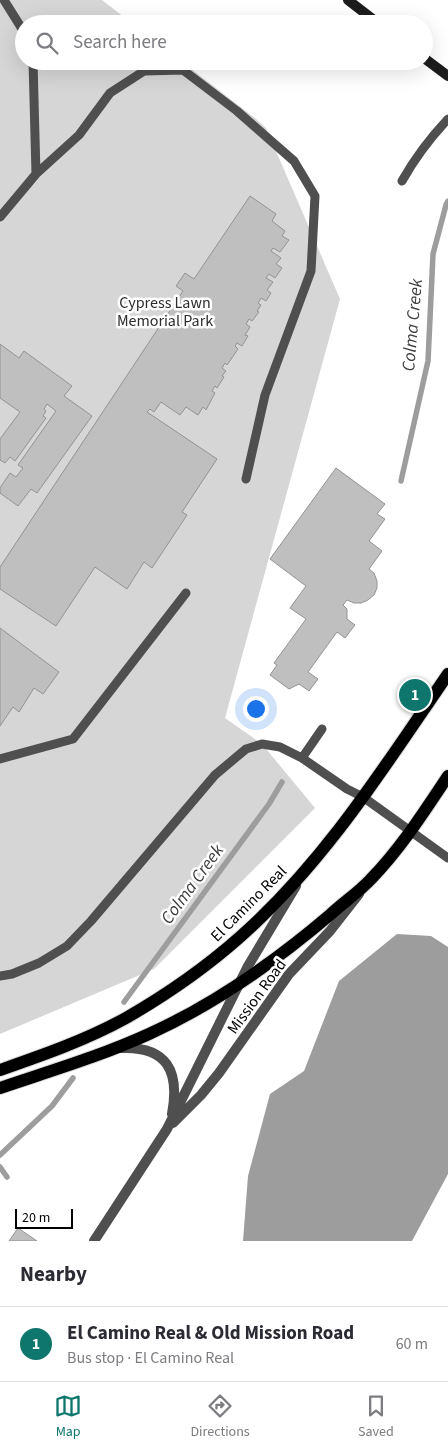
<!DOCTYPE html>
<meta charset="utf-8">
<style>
body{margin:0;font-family:"Source Sans 3",sans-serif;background:#f2f2f3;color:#2b2b33}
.scale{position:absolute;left:15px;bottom:12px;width:58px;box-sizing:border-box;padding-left:5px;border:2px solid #000;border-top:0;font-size:14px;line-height:18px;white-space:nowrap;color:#000;-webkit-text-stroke:4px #fff;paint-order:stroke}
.you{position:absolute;left:255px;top:708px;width:18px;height:18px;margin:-12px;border:4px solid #fff;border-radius:50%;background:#1a73e8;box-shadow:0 0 0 8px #1a73e833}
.badge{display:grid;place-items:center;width:32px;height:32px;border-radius:50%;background:#0f766e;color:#fff;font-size:16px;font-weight:700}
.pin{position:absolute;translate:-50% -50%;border:2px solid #fff;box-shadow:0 1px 5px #0006}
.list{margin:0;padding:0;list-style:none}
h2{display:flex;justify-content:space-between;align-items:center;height:65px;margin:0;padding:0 20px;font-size:21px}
h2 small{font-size:16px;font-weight:400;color:#7c7c81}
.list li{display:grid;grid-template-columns:32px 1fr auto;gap:15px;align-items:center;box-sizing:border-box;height:75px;padding:0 20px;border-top:1px solid #e1e1e2}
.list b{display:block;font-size:19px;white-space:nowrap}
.list p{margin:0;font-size:16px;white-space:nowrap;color:#7c7c81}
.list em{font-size:16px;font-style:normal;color:#7c7c81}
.icon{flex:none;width:28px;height:28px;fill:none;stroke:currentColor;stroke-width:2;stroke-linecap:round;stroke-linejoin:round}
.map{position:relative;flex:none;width:448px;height:1241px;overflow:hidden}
.search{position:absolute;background:#fff;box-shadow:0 5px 20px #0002;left:15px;right:15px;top:15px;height:55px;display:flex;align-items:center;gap:12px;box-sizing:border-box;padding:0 18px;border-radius:28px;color:#7c7c81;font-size:19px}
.sheet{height:140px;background:#fff}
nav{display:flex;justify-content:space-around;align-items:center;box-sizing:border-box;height:70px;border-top:1px solid #e1e1e2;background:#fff;font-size:14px;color:#7c7c81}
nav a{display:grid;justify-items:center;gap:2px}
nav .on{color:#0f766e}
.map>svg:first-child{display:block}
.green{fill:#d6d6d6}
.water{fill:#9d9d9d}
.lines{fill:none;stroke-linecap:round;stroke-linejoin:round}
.stream{stroke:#9d9d9d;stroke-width:5.5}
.building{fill:#bfbfbf;stroke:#939393}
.primary-casing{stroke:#dbdbdb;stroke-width:14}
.lane{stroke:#4f4f4f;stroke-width:9}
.street{stroke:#4f4f4f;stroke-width:10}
.secondary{stroke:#1c1c1c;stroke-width:10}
.primary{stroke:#000;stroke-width:12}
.labels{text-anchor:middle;stroke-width:5;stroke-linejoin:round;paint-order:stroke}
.park-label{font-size:16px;fill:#2d2d2d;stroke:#fff}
.street-label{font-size:16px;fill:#000;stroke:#fff}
.water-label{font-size:18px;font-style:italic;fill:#3e3e3e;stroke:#fff}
</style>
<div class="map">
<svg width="448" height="1241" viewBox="0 0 448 1241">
<rect width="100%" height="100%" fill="#fff"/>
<path class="green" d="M0 0H102L133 24H24V61H181L255 118 266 128 340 299 225 718 262 744 315 808 154 969 0 1034Z"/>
<path class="water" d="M397 934 431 936 448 947V1174L412 1241H243L248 1176 270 1094 304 1071 339 981Z"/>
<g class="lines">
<path class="stream" d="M401 481 428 361 433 254 446 205 448 201
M124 1002 269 804 282 782
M0 1155 52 1106 73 1078
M0 1167 7 1177"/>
</g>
<path class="building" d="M250 196 276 214 272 221 285 231 282 236 289 240 280 252 273 248 271 251 281 258 276 264 282 268 275 278 269 274 266 278 273 282 267 290 271 293 266 301 261 298 258 303 261 305 257 311 259 312 252 321 249 319 246 324 250 327 245 335 248 336 242 346 237 343 235 346 238 349 227 365 225 363 222 368 226 371 222 376 224 377 217 388 215 386 212 391 215 393 206 410 203 407 198 415 186 407 180 415 161 402 154 412 150 409 147 412 217 459 182 512 187 515 152 568 144 562 127 589 95 567 56 626 0 589V567L183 291 176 286 185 273 194 279Z
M0 344 19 358 24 351 72 386 64 396 92 416 37 493 31 489 18 506 0 493V488L10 473 16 477 23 468 18 465 56 411 47 404 44 409 46 411 43 416 46 418 15 461 10 457 5 463 0 460V439L20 412 0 398Z
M336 468 385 504 377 514 385 519 369 541 382 551 369 569 374 573 377 581V588L374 595 368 600 361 603H354L347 600 343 605 347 609V619L355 625 345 638 337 632 308 672 318 679 309 691 299 684 289 689 270 675 277 665 274 663 306 619 290 608 306 586 270 559Z
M0 628 59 672 43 694 34 688 19 712 13 707 0 726Z
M18 1228 37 1241H9Z"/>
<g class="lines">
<defs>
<path id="primary" d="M0 1070C43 1055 86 1040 126 1018 166 995 205 968 240 937 324 863 385 766 448 674
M0 1088C50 1071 101 1056 149 1034 215 1004 276 961 331 914 344 902 359 892 371 879 401 848 424 812 448 776"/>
</defs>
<use href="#primary" class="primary-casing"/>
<path class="lane" d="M4 0 24 32
M36 174 79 135 110 93 144 71 183 70 237 111 294 161 315 196 311 271 265 395 246 479
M402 181C415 158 430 138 448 119
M0 217 36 174 33 61
M302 758 322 729
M0 759 73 739 186 593
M0 976 12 974 39 963 67 946 91 921 215 775 246 749 262 744 280 747 302 758 347 789 363 797 448 858"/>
<path class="street" d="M121 1048C167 1046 180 1071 172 1114
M173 1123 201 1095 219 1073 289 974 330 931 359 894
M94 1241 167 1129 248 966 296 886"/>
<path class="secondary" d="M348 0 379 24
M424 58 448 76"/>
<use href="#primary" class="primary"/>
</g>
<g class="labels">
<g class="park-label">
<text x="165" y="308">Cypress Lawn<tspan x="165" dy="18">Memorial Park</tspan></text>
</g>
<g class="street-label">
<text transform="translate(248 903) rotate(-45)" y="6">El Camino Real</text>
<text transform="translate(256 996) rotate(-54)" y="6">Mission Road</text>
</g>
<g class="water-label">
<text transform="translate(412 325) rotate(-85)" y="6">Colma Creek</text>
<text transform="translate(192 884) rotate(-54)" y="6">Colma Creek</text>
</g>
</g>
</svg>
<div class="scale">20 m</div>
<div class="you"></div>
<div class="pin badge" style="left:415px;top:695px">1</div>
<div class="search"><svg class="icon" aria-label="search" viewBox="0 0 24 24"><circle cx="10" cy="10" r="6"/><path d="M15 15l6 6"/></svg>Search here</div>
</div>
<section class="sheet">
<h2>Nearby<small></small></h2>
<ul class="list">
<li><span class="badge">1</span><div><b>El Camino Real &amp; Old Mission Road</b><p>Bus stop · El Camino Real</p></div><em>60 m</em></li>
</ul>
</section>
<nav>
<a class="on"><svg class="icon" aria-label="map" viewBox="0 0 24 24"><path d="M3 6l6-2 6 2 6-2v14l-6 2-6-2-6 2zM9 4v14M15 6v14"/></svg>Map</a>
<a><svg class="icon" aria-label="directions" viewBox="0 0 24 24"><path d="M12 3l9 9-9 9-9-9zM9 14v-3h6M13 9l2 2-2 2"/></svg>Directions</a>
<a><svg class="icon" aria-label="saved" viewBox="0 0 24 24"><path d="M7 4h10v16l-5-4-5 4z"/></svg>Saved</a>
</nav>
